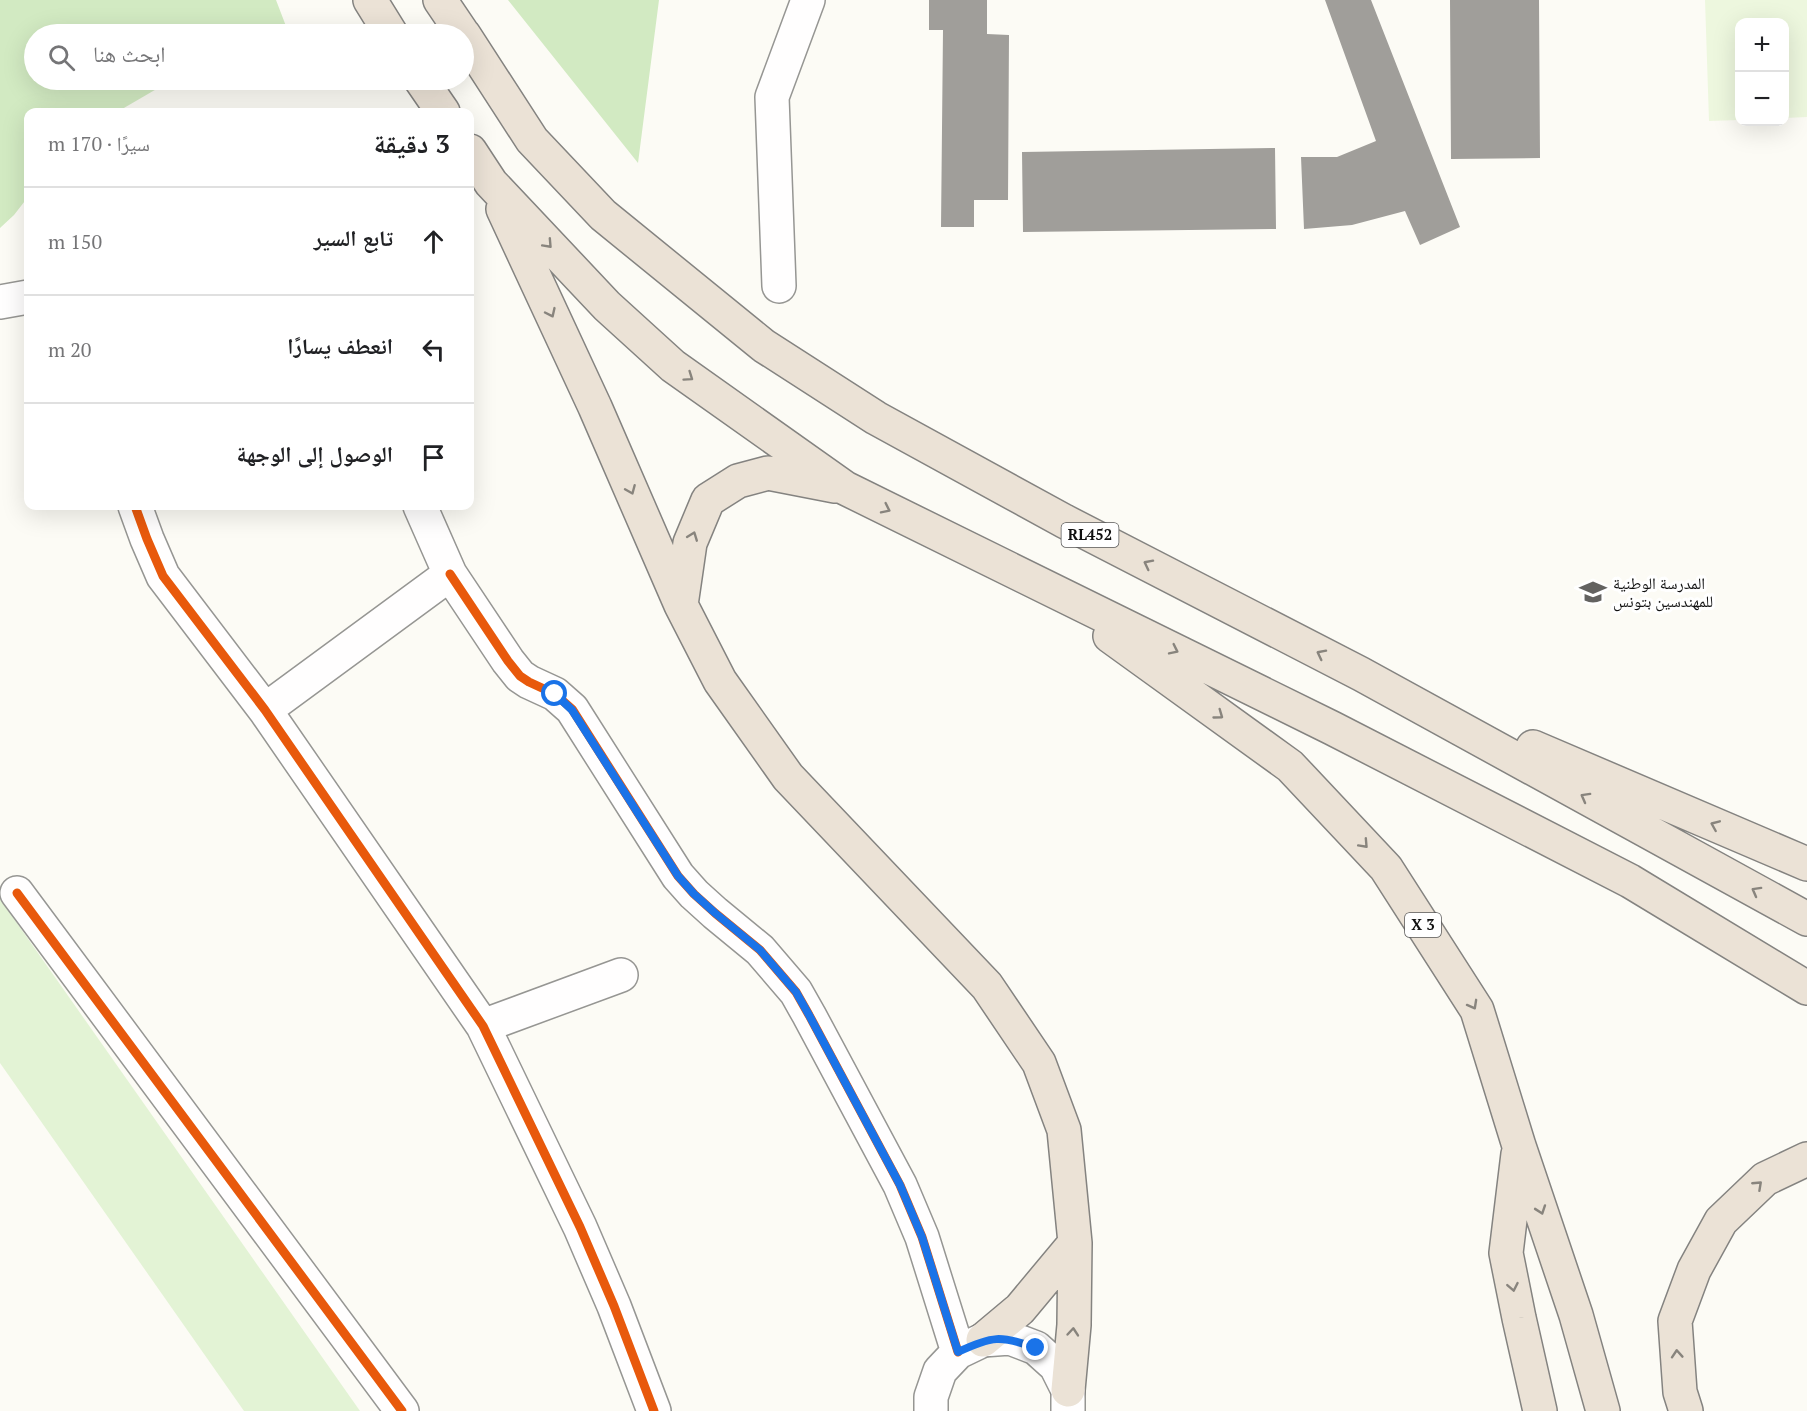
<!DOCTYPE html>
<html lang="ar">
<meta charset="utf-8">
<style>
body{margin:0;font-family:"PT Serif","Noto Naskh Arabic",serif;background:#f2f2f2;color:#202124;direction:rtl}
.controls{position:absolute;right:18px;top:18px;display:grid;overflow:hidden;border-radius:12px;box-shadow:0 6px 24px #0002}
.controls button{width:54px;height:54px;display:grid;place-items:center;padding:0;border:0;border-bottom:2px solid #e0e0e0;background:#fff;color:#202124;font:30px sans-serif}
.stop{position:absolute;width:18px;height:18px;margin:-14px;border:4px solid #1a73e8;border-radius:50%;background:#fff}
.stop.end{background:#1a73e8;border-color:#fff;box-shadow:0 2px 6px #0008}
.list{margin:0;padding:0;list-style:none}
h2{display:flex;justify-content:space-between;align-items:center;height:78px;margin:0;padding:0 24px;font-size:26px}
h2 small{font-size:20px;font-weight:400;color:#757577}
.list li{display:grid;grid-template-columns:39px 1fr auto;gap:18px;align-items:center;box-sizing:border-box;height:108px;padding:0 24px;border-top:2px solid #e0e0e0}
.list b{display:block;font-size:22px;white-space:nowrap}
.list em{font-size:20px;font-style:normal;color:#757577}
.icon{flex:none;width:33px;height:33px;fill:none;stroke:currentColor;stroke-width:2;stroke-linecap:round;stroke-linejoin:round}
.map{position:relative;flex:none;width:1807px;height:1411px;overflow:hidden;direction:ltr}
.search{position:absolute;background:#fff;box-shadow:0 6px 24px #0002;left:24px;top:24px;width:450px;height:66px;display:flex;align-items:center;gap:15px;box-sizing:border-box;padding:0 21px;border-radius:33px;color:#757577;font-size:22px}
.panel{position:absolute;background:#fff;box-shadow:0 6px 24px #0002;left:24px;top:108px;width:450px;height:402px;border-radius:12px;direction:rtl}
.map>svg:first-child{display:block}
.green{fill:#e3f3d5}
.forest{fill:#d2eac2}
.pitch{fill:#edf7de}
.building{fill:#a09e9a}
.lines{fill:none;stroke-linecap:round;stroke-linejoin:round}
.minor-casing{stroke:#969693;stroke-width:36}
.highway-casing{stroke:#848380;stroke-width:36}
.minor{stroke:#fffefe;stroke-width:33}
.highway{stroke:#ebe2d6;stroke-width:33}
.cycleway-casing{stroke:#fff;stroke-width:13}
.cycleway{stroke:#e8590c;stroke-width:9}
.oneway{stroke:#88847d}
.route{stroke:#1a73e8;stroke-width:8}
.labels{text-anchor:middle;stroke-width:6;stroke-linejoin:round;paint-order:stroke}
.shield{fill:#fff;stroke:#585858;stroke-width:1.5}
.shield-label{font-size:15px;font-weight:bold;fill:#101010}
.poi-label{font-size:16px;fill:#101010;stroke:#fff;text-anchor:start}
</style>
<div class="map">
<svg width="1807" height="1411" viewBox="0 0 1807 1411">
<rect width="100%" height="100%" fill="#fcfbf5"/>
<path class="green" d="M0 900V899L360 1411H244L0 1063Z"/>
<path class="forest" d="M0 0H276L289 34H34V80H172L117 112H28V197L14 215 0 228Z
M508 0H659L638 163Z"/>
<path class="pitch" d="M1705 0H1807V117L1785 118 1784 22H1740L1739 120 1709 121Z"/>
<path class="building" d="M929 0H987V34L1009 35 1008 200H974V227H941L943 30H929Z
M1325 0H1371L1460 227 1420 245 1405 211 1352 225 1304 229 1301 157H1337L1376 141Z
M1450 0H1539L1540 158 1451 159Z
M1275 148 1276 229 1023 232 1022 152Z"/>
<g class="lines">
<defs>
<path id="minor" d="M779 286 772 97 808 0
M0 302 28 297
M135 506 147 539 163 576 265 710 483 1026 580 1227 614 1306 654 1411
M450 574 508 661 520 676 529 682 555 694 572 709 678 876 694 894 715 913 760 950 796 992 809 1015 900 1185 922 1237 958 1352
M265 710 450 574 420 506
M17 893 402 1411
M483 1026 621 975
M931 1411V1397L940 1371 958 1352 983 1340 1010 1338 1036 1348 1056 1366 1068 1390V1411"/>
<path id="highway" d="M370 0 391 34
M440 0 463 34
M464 35 532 140 603 215 764 346 876 418 1064 521 1361 674 1807 919
M421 80 443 112
M470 151 491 183 607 306 673 366 845 488 1332 728 1630 881 1807 988
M503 209 595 407 681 605 690 543 708 500 738 481 768 473 835 486
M681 605 720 681 788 777 987 986 1039 1063 1064 1130 1075 1243 1074 1325 1068 1390
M1110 636 1290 766 1386 868 1477 1010 1519 1146 1576 1315 1603 1411
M1533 747 1807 864
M1518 1154 1506 1253 1519 1318 1540 1411
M983 1340 1020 1309 1075 1243
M1686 1411 1680 1392 1675 1321 1694 1270 1721 1221 1765 1179 1807 1159"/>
</defs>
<use href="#minor" class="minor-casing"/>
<use href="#highway" class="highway-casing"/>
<use href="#minor" class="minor"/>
<use href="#highway" class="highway"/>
<defs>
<path id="cycleway" d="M135 506 147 539 163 576 265 710 483 1026 580 1227 614 1306 654 1411
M450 574 508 661 520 676 529 682 555 694 572 709 678 876 694 894 715 913 760 950 796 992 809 1015 900 1185 922 1237 958 1352
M17 893 402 1411"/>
</defs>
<use href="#cycleway" class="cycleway-casing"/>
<use href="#cycleway" class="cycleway"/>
</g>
<defs><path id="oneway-chevron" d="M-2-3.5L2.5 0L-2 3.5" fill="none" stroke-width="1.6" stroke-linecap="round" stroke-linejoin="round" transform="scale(1.5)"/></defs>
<g class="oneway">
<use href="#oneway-chevron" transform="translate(548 244) rotate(47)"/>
<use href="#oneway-chevron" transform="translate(551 313) rotate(65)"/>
<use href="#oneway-chevron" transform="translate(689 377) rotate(35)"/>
<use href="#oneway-chevron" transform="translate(631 490) rotate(67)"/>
<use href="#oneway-chevron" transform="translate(886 509) rotate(26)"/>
<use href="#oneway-chevron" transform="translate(693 536) rotate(-69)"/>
<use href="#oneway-chevron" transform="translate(1148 564) rotate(-153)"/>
<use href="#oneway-chevron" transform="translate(1174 650) rotate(26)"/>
<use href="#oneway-chevron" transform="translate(1321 654) rotate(-153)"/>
<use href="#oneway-chevron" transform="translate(1219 715) rotate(36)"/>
<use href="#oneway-chevron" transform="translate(1585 797) rotate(-151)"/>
<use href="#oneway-chevron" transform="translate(1715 825) rotate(-157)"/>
<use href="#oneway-chevron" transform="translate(1364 844) rotate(47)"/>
<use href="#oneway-chevron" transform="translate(1756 891) rotate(-151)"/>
<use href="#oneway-chevron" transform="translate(1473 1005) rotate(61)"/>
<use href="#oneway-chevron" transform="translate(1758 1185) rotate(-43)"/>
<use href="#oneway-chevron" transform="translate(1541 1210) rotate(71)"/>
<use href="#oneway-chevron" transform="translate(1513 1287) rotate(79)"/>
<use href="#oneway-chevron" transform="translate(1073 1332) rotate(-85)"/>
<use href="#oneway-chevron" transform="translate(1677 1354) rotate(-94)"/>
</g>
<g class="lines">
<path class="route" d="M555 694 572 710 678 876 694 894 715 913 760 950 796 992 809 1015 900 1185 922 1237 958 1352C992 1336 1001 1335 1036 1348"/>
</g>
<defs>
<symbol id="university-bare" viewBox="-9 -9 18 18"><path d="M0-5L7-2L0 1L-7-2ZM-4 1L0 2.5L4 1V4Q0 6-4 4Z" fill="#636260" stroke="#fff" stroke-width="2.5" paint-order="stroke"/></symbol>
</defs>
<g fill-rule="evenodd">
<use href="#university-bare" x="1574" y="573" width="38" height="38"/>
</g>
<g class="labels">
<g class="shield">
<rect x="1061.5" y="523" width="57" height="24" rx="4.5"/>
<rect x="1405" y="913" width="36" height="24" rx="4.5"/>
</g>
<g class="shield-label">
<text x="1090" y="540">RL452</text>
<text x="1423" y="930">X 3</text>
</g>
<g class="poi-label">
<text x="1613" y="589">المدرسة الوطنية<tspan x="1613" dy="18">للمهندسين بتونس</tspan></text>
</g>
</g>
</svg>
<div class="controls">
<button>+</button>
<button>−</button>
</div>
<div class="stop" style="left:555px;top:694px"></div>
<div class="stop end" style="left:1036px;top:1348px"></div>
<div class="search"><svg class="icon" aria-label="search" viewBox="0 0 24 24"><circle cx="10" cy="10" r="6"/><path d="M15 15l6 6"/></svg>ابحث هنا</div>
<section class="panel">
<h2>3 دقيقة<small>سيرًا · 170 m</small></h2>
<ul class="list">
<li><svg class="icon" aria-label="ahead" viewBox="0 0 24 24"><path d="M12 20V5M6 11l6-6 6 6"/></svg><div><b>تابع السير</b></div><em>150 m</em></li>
<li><svg class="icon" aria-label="left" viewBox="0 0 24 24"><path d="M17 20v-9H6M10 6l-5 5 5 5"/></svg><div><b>انعطف يسارًا</b></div><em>20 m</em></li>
<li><svg class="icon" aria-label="arrive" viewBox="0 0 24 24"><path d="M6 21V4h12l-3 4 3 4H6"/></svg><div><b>الوصول إلى الوجهة</b></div></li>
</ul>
</section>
</div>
